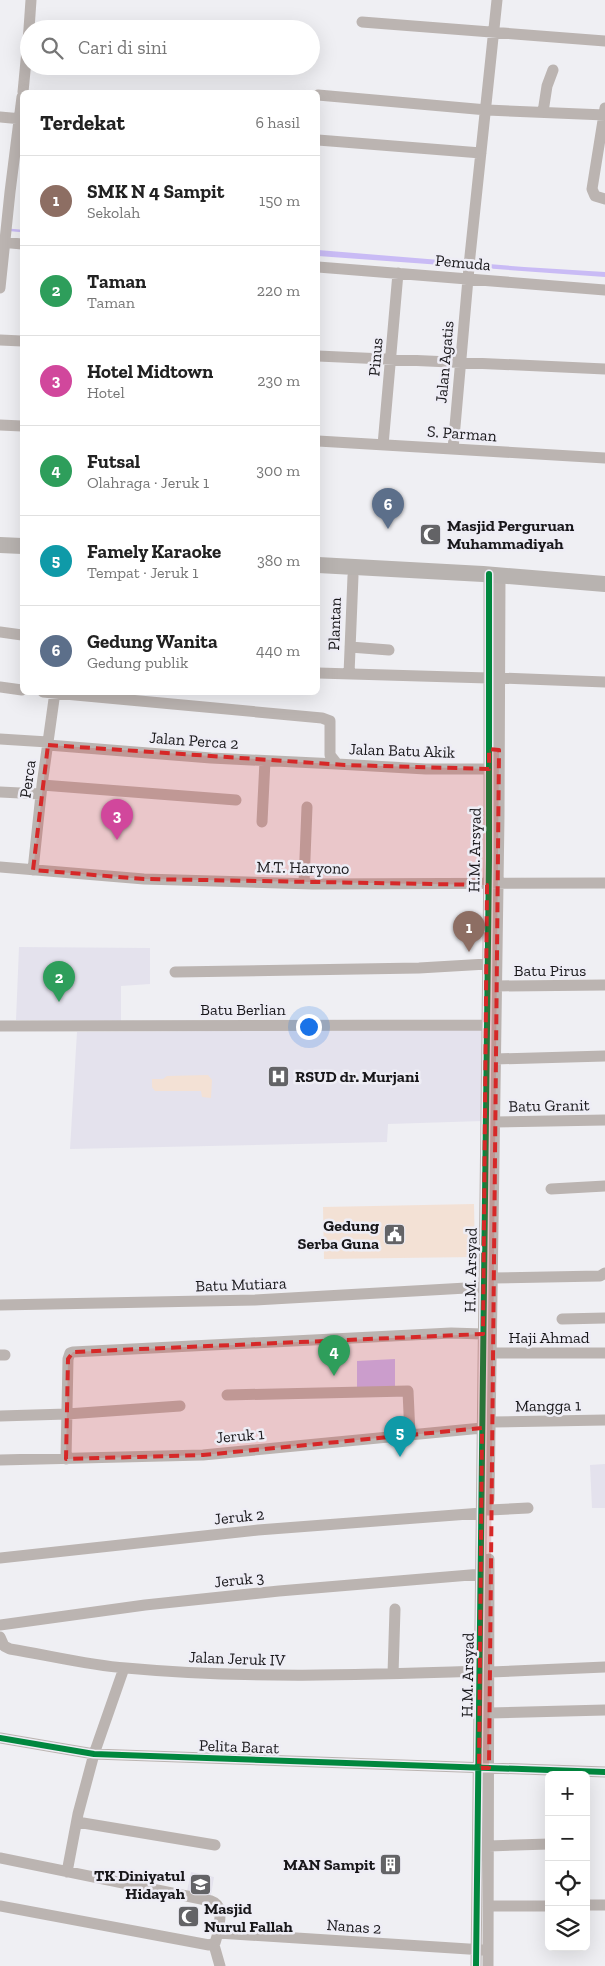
<!DOCTYPE html>
<html lang="id">
<meta charset="utf-8">
<style>
body{margin:0;font-family:"Zilla Slab",serif;background:#f6f6f6;color:#222}
.controls{position:absolute;right:15px;bottom:15px;display:grid;overflow:hidden;border-radius:8px;box-shadow:0 5px 20px #0002}
.controls button{width:45px;height:45px;display:grid;place-items:center;padding:0;border:0;border-bottom:1px solid #e0e0e0;background:#fff;color:#222;font:25px sans-serif}
.you{position:absolute;left:308px;top:1026px;width:18px;height:18px;margin:-12px;border:4px solid #fff;border-radius:50%;background:#1a73e8;box-shadow:0 0 0 8px #1a73e833}
.badge{display:grid;place-items:center;width:32px;height:32px;border-radius:50%;background:#d93025;color:#fff;font-size:16px;font-weight:700}
.pin{position:absolute;translate:-50% -41px;filter:drop-shadow(0 1px 2px #0008)}
.pin::after{content:'';position:absolute;top:26px;width:18px;height:15px;background:inherit;clip-path:polygon(0 0,100% 0,50% 100%)}
.list{margin:0;padding:0;list-style:none}
h2{display:flex;justify-content:space-between;align-items:center;height:65px;margin:0;padding:0 20px;font-size:21px}
h2 small{font-size:16px;font-weight:400;color:#767676}
.list li{display:grid;grid-template-columns:32px 1fr auto;gap:15px;align-items:center;box-sizing:border-box;height:90px;padding:0 20px;border-top:1px solid #e0e0e0}
.list b{display:block;font-size:19px;white-space:nowrap}
.list p{margin:0;font-size:16px;white-space:nowrap;color:#767676}
.list em{font-size:16px;font-style:normal;color:#767676}
.icon{flex:none;width:28px;height:28px;fill:none;stroke:currentColor;stroke-width:2;stroke-linecap:round;stroke-linejoin:round}
.map{position:relative;flex:none;width:605px;height:1966px;overflow:hidden}
.search{position:absolute;background:#fff;box-shadow:0 5px 20px #0002;left:20px;top:20px;width:300px;height:55px;display:flex;align-items:center;gap:12px;box-sizing:border-box;padding:0 18px;border-radius:28px;color:#767676;font-size:19px}
.panel{position:absolute;background:#fff;box-shadow:0 5px 20px #0002;left:20px;top:90px;width:300px;height:605px;border-radius:8px}
.map>svg:first-child{display:block}
.built{fill:#e4e2ed}
.green{fill:#f3e1d5}
.water{fill:#c9bbf5}
.lines{fill:none;stroke-linecap:round;stroke-linejoin:round}
.stream{stroke:#c9bbf5;stroke-width:2.5}
.minor{stroke:#bbb4b1;stroke-width:11}
.highway{stroke:#b8b3b0;stroke-width:16}
.cycleway-casing{stroke:#eeedf5;stroke-width:9}
.cycleway{stroke:#00873e;stroke-width:6}
.marked{fill:#d62828;fill-opacity:0.2;stroke:#d62828;stroke-width:4;stroke-dasharray:10 6;stroke-linejoin:round}
.labels{text-anchor:middle;stroke-width:5;stroke-linejoin:round;paint-order:stroke}
.street-label{font-size:16px;fill:#18171a;stroke:#eeedf5}
.poi-label{font-size:16px;font-weight:bold;fill:#18171a;stroke:#eeedf5;text-anchor:start}
</style>
<div class="map">
<svg width="605" height="1966" viewBox="0 0 605 1966">
<rect width="100%" height="100%" fill="#efeff3"/>
<path class="built" d="M19 947 150 948V984L121 986V1021L16 1020Z
M485 1029 483 1121 388 1124 387 1142 70 1149 77 1032Z
M605 1464V1508H592L590 1465Z
M191 1872 214 1877 211 1895 187 1891Z"/>
<path class="green" d="M208 1075 212 1080 211 1098 202 1097 201 1091H155L152 1087V1079H163L167 1076Z
M474 1204 475 1257 324 1259 323 1207Z"/>
<path class="water" d="M318 250 524 267 605 272V277L318 256Z
M395 1359V1387L357 1388V1361Z"/>
<g class="lines">
<path class="stream" d="M11 230 22 231"/>
<path class="minor" d="M362 22 605 41
M29 29 31 0
M23 92 29 29
M318 95 487 110 605 115
M605 108 592 189 595 196 605 199
M543 112 547 86 553 70
M0 117 22 119
M318 140 481 153
M0 242 22 244
M318 267 605 290
M0 288 10 192 22 97
M0 340 22 341
M318 356 605 369
M0 425 22 426
M318 441 605 458
M383 445 398 273
M453 449 470 256 497 0
M0 632 22 635
M350 647 389 650
M318 673 488 678
M349 674 353 576
M499 678 605 682
M0 687 22 690
M43 692 322 718 330 721V755L337 764 426 769H489
M0 739 48 742
M48 745 211 758 337 764
M42 785 236 800
M0 792 41 794
M262 822 265 761
M0 867 144 879 313 884 605 883
M33 870 42 785 55 692
M304 883 307 807
M175 972 419 968 487 964
M496 986 605 985
M0 1026 487 1025
M495 1059 605 1056
M494 1122 605 1120
M551 1189 605 1186
M492 1278 600 1276 605 1273
M0 1305 255 1300 484 1287
M562 1319 605 1318
M492 1353H605
M0 1355H5
M227 1395 408 1391 410 1435
M0 1416 67 1414 180 1406
M492 1422 605 1420
M66 1459 68 1359 70 1353 73 1352 451 1333 483 1334
M0 1460 203 1455 482 1428
M489 1500 499 816 500 575
M489 1510 528 1508
M0 1558 258 1530 482 1513
M0 1625 145 1605 279 1591 482 1574
M0 1637 4 1646 10 1649C48 1655 87 1665 126 1668 244 1679 362 1675 481 1671
M490 1672 605 1667
M393 1674 395 1609
M489 1713 605 1710
M0 1738 94 1754 605 1772
M77 1822 215 1845
M489 1846 549 1844
M0 1858 211 1901C225 1906 219 1921 218 1933L484 1950
M67 1872 78 1814 94 1754 124 1668
M586 1905H605
M0 1906 209 1945 215 1943 218 1933
M488 1906H549
M214 1945 220 1966
M476 1966 489 858V574
M488 1966 489 1559"/>
<path class="highway" d="M0 545 22 546
M318 565 483 574 605 584"/>
<defs>
<path id="cycleway" d="M0 1738 94 1754 605 1772
M476 1966 489 858V574"/>
</defs>
<use href="#cycleway" class="cycleway-casing"/>
<use href="#cycleway" class="cycleway"/>
</g>
<path class="marked" d="M48 745 345 765 489 769V749L499 750 489 1768H479L482 1428 203 1455 66 1459 68 1359 73 1352 483 1334 487 885 144 879 33 870Z"/>
<defs>
<symbol id="mosque-square" viewBox="-11 -11 22 22"><rect x="-9" y="-9" width="18" height="18" rx="4" fill="#636366" stroke="#eeedf5"/><path d="M3.5-4.9A6 6 0 1 0 3.5 4.9A5 5 0 1 1 3.5-4.9Z" fill="#fff"/></symbol>
<symbol id="hospital-square" viewBox="-11 -11 22 22"><rect x="-9" y="-9" width="18" height="18" rx="4" fill="#636366" stroke="#eeedf5"/><path d="M-5-5h3v3.5h4V-5h3V5h-3V1.5h-4V5h-3Z" fill="#fff"/></symbol>
<symbol id="civic-square" viewBox="-11 -11 22 22"><rect x="-9" y="-9" width="18" height="18" rx="4" fill="#636366" stroke="#eeedf5"/><path d="M-.6-6.5H3V-4.5H.6V-3L4-1V1h2V6H-6V1h2V-1L-.6-3ZM-1.2 2.5V6h2.4V2.5Z" fill="#fff"/></symbol>
<symbol id="building-square" viewBox="-11 -11 22 22"><rect x="-9" y="-9" width="18" height="18" rx="4" fill="#636366" stroke="#eeedf5"/><path d="M-4-6H4V6H1V3H-1V6H-4ZM-2.5-4.3h1.7v1.8h-1.7ZM.8-4.3h1.7v1.8H.8ZM-2.5-1h1.7V.8h-1.7ZM.8-1h1.7V.8H.8Z" fill="#fff"/></symbol>
<symbol id="school-square" viewBox="-11 -11 22 22"><rect x="-9" y="-9" width="18" height="18" rx="4" fill="#636366" stroke="#eeedf5"/><path d="M0-5L7-2L0 1L-7-2ZM-4 1L0 2.5L4 1V4Q0 6-4 4Z" fill="#fff"/></symbol>
</defs>
<g fill-rule="evenodd">
<use href="#mosque-square" x="418" y="522" width="25" height="25"/>
<use href="#hospital-square" x="266" y="1064" width="25" height="25"/>
<use href="#civic-square" x="382" y="1222" width="25" height="25"/>
<use href="#building-square" x="378" y="1852" width="25" height="25"/>
<use href="#school-square" x="188" y="1872" width="25" height="25"/>
<use href="#mosque-square" x="176" y="1904" width="25" height="25"/>
</g>
<g class="labels">
<g class="street-label">
<text transform="translate(463 262) rotate(5)" y="6">Pemuda</text>
<text transform="translate(375 357) rotate(-85)" y="6">Pinus</text>
<text transform="translate(444 362) rotate(-85)" y="6">Jalan Agatis</text>
<text transform="translate(462 433) rotate(4)" y="6">S. Parman</text>
<text transform="translate(334 624) rotate(-88)" y="6">Plantan</text>
<text transform="translate(194 740) rotate(4)" y="6">Jalan Perca 2</text>
<text transform="translate(402 750) rotate(2)" y="6">Jalan Batu Akik</text>
<text transform="translate(27 779) rotate(-82)" y="6">Perca</text>
<text transform="translate(474 850) rotate(-89)" y="6">H.M. Arsyad</text>
<text transform="translate(303 867) rotate(1)" y="6">M.T. Haryono</text>
<text x="550" y="976">Batu Pirus</text>
<text x="243" y="1015">Batu Berlian</text>
<text transform="translate(549 1105) rotate(-1)" y="6">Batu Granit</text>
<text transform="translate(470 1270) rotate(-89)" y="6">H.M. Arsyad</text>
<text transform="translate(241 1284) rotate(-2)" y="6">Batu Mutiara</text>
<text x="549" y="1343">Haji Ahmad</text>
<text transform="translate(548 1405) rotate(-1)" y="6">Mangga 1</text>
<text transform="translate(240 1435) rotate(-5)" y="6">Jeruk 1</text>
<text transform="translate(239 1516) rotate(-6)" y="6">Jeruk 2</text>
<text transform="translate(239 1579) rotate(-6)" y="6">Jeruk 3</text>
<text transform="translate(237 1658) rotate(2)" y="6">Jalan Jeruk IV</text>
<text transform="translate(467 1675) rotate(-89)" y="6">H.M. Arsyad</text>
<text transform="translate(239 1746) rotate(2)" y="6">Pelita Barat</text>
<text transform="translate(354 1926) rotate(4)" y="6">Nanas 2</text>
</g>
<g class="poi-label">
<text x="447" y="531">Masjid Perguruan<tspan x="447" dy="18">Muhammadiyah</tspan></text>
<text x="295" y="1082">RSUD dr. Murjani</text>
<text x="379" y="1231" text-anchor="end">Gedung<tspan x="379" dy="18">Serba Guna</tspan></text>
<text x="375" y="1870" text-anchor="end">MAN Sampit</text>
<text x="185" y="1881" text-anchor="end">TK Diniyatul<tspan x="185" dy="18">Hidayah</tspan></text>
<text x="204" y="1914">Masjid<tspan x="204" dy="18">Nurul Fallah</tspan></text>
</g>
</g>
</svg>
<div class="controls">
<button>+</button>
<button>−</button>
<button><svg class="icon" aria-label="locate" viewBox="0 0 24 24"><circle cx="12" cy="12" r="6"/><path d="M12 2v4M12 18v4M2 12h4M18 12h4"/></svg></button>
<button><svg class="icon" aria-label="layers" viewBox="0 0 24 24"><path d="M12 4l9 5-9 5-9-5zM3 14l9 5 9-5"/></svg></button>
</div>
<div class="you"></div>
<div class="pin badge" style="left:469px;top:952px;background:#8d6e63">1</div>
<div class="pin badge" style="left:59px;top:1002px;background:#2e9e5b">2</div>
<div class="pin badge" style="left:117px;top:840px;background:#d1479c">3</div>
<div class="pin badge" style="left:334px;top:1376px;background:#2e9e5b">4</div>
<div class="pin badge" style="left:400px;top:1457px;background:#0f9aa8">5</div>
<div class="pin badge" style="left:388px;top:529px;background:#5c6f8a">6</div>
<div class="search"><svg class="icon" aria-label="search" viewBox="0 0 24 24"><circle cx="10" cy="10" r="6"/><path d="M15 15l6 6"/></svg>Cari di sini</div>
<section class="panel">
<h2>Terdekat<small>6 hasil</small></h2>
<ul class="list">
<li><span class="badge" style="background:#8d6e63">1</span><div><b>SMK N 4 Sampit</b><p>Sekolah</p></div><em>150 m</em></li>
<li><span class="badge" style="background:#2e9e5b">2</span><div><b>Taman</b><p>Taman</p></div><em>220 m</em></li>
<li><span class="badge" style="background:#d1479c">3</span><div><b>Hotel Midtown</b><p>Hotel</p></div><em>230 m</em></li>
<li><span class="badge" style="background:#2e9e5b">4</span><div><b>Futsal</b><p>Olahraga · Jeruk 1</p></div><em>300 m</em></li>
<li><span class="badge" style="background:#0f9aa8">5</span><div><b>Famely Karaoke</b><p>Tempat · Jeruk 1</p></div><em>380 m</em></li>
<li><span class="badge" style="background:#5c6f8a">6</span><div><b>Gedung Wanita</b><p>Gedung publik</p></div><em>440 m</em></li>
</ul>
</section>
</div>
